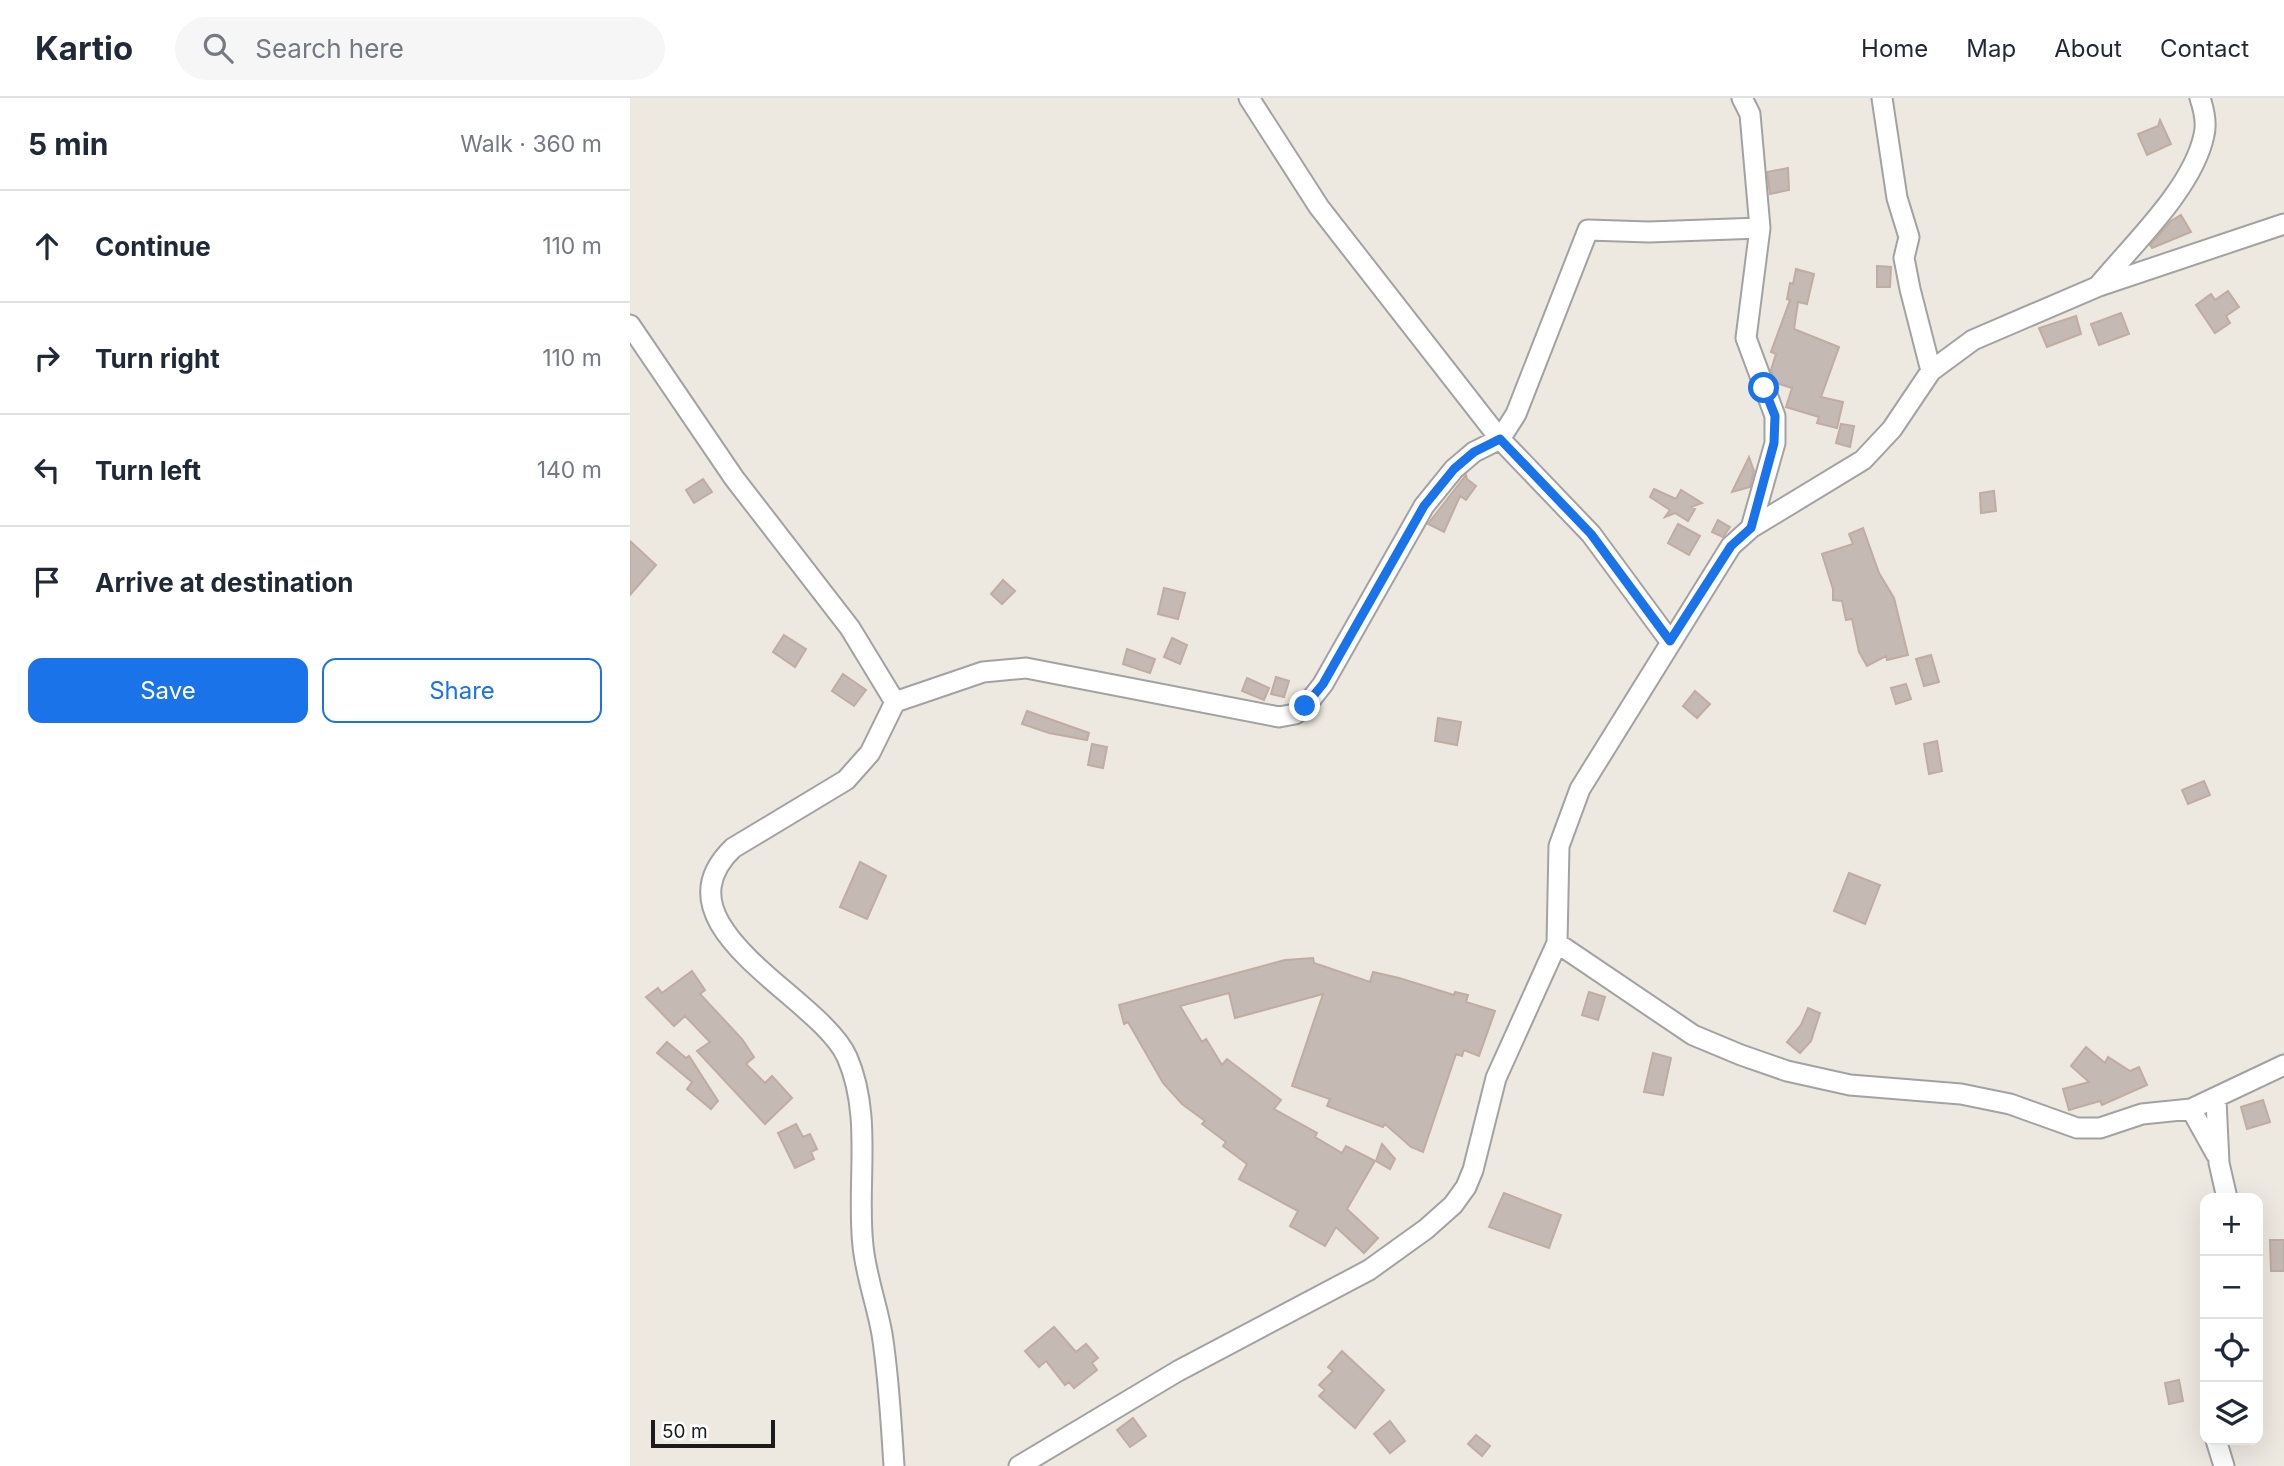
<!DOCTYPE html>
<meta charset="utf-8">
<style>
body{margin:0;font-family:Inter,sans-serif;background:#f6f6f7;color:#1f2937}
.controls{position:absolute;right:21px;bottom:21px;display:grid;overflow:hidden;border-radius:14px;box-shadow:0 7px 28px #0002}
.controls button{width:63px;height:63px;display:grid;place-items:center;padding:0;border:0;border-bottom:2px solid #e0e1e3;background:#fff;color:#1f2937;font:35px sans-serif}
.scale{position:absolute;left:21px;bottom:18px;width:124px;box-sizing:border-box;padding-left:7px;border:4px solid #1b1b1b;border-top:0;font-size:19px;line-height:24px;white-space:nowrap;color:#1b1b1b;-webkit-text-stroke:5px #fff;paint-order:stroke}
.stop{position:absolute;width:21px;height:21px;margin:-16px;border:5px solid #1a73e8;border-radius:50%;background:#fff}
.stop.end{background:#1a73e8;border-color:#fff;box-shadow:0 2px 7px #0008}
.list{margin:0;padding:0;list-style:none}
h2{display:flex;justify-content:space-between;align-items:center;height:91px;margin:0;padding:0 28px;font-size:30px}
h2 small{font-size:23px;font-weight:400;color:#747a83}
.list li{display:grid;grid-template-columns:46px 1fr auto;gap:21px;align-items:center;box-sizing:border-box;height:112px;padding:0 28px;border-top:2px solid #e0e1e3}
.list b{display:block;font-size:26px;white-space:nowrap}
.list em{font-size:23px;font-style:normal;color:#747a83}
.actions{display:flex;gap:14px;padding:21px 28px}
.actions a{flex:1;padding:16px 0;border:2px solid #1a73e8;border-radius:14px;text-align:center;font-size:24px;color:#1a73e8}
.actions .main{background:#1a73e8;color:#fff}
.icon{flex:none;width:38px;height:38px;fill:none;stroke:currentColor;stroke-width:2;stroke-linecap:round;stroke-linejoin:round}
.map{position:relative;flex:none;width:1654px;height:1368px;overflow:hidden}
header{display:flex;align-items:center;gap:42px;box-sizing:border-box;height:98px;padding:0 35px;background:#fff;border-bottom:2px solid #e0e1e3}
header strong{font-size:33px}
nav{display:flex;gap:38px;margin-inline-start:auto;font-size:24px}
.search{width:490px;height:63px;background:#f6f6f7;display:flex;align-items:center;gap:18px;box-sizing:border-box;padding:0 24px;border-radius:38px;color:#747a83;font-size:26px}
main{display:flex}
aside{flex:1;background:#fff}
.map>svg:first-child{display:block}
.building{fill:#c5b9b3;stroke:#c0aca1;stroke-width:2}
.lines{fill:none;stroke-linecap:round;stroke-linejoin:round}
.street-casing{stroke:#a2a2a2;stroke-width:23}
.street{stroke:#fff;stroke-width:19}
.route{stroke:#1a73e8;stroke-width:9}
</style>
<header>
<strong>Kartio</strong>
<div class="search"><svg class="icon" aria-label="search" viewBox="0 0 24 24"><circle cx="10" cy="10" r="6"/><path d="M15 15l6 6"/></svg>Search here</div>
<nav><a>Home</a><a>Map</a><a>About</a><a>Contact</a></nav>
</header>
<main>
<aside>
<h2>5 min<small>Walk · 360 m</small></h2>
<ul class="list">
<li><svg class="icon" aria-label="ahead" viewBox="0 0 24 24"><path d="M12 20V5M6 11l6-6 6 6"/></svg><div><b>Continue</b></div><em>110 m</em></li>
<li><svg class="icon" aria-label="right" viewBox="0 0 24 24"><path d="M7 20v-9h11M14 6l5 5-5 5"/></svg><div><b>Turn right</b></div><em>110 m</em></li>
<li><svg class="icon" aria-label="left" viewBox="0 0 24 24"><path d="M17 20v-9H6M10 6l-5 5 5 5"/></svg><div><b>Turn left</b></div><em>140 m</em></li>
<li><svg class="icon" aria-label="arrive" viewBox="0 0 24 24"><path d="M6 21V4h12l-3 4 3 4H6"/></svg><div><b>Arrive at destination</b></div></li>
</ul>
<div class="actions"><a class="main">Save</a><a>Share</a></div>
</aside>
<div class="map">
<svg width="1654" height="1368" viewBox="0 0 1654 1368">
<rect width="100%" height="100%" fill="#ede8e0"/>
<path class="building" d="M1530 22 1541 46 1517 57 1508 36 1528 28Z
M1158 70 1159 92 1140 96 1137 74Z
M1551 117 1561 134 1522 150 1520 147 1541 123Z
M1247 168 1261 169 1260 189H1247Z
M1166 171 1184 176 1177 206 1168 204 1164 231 1209 249 1191 299 1213 304 1207 330 1187 325 1189 319 1156 309 1162 290 1146 285 1141 272 1146 256 1141 254 1160 202 1157 201 1160 185 1163 186Z
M1598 193 1609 209 1596 218 1600 225 1585 235 1566 207 1581 196 1585 202Z
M1491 215 1499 236 1469 247 1461 226Z
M1446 218 1451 236 1417 249 1409 230Z
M1211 326 1224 328 1220 349 1206 345Z
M1119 359 1124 373 1120 389 1102 394Z
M836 377 837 381 846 388 836 402 830 398 814 434 798 426Z
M73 381 82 394 64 405 56 392Z
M1024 391 1046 401 1051 392 1072 405 1061 409 1065 411 1058 423 1045 415 1035 419 1040 412 1020 399Z
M1364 393 1366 413 1351 415 1350 395Z
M1088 422 1100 429 1093 439 1082 434Z
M1048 426 1070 438 1059 457 1038 445Z
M1233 430 1249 475 1264 500 1278 557 1257 562 1256 558 1237 568 1229 554 1222 521 1216 522 1212 503 1203 502V491L1192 456 1223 446 1219 436Z
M0 443 26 467 0 497Z
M373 482 385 493 372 506 361 496Z
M534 490 555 495 548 521 528 516Z
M154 537 176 551 165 569 143 554Z
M542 540 557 547 550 566 534 559Z
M497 551 525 561 520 575 493 566Z
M1301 557 1309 584 1294 588 1286 561Z
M213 576 236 592 224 608 202 593Z
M646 579 659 583 654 599 641 596Z
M617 580 639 590 634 602 612 593Z
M1276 586 1281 601 1266 606 1261 590Z
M1065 593 1080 606 1067 620 1053 608Z
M397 613 459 635 457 642 419 635 392 626Z
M808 620 831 624 827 647 805 643Z
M1307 643 1312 673 1299 676 1294 646Z
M462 646 477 649 473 670 458 667Z
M1574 683 1580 697 1558 706 1552 692Z
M230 764 256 778 237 821 210 809Z
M1219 775 1250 787 1235 826 1204 813Z
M683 860 684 865 740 884 743 874 769 880 824 897 825 894 838 897 836 904 865 913 849 958 834 952 832 958 826 956 793 1054 781 1049 755 1026 753 1029 697 1008 700 1001 662 988 693 896 605 920 599 895 550 908 572 944 576 941 592 967 597 961 651 1002 644 1011 687 1035 685 1039 712 1055 716 1048 745 1063 717 1111 748 1140 734 1155 706 1129 695 1148 660 1128 668 1113 609 1081 617 1066 593 1048 596 1044 572 1026 575 1023 552 1006 533 985 498 924 494 926 489 907 655 862Z
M62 873 75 892 70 896 112 941 124 959 116 966 135 985 142 978 162 1000 135 1026 67 953 80 944 55 918 44 928 16 899 28 890 32 895Z
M959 894 975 899 968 922 952 917Z
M1178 910 1190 915 1181 943 1170 955 1157 944 1171 927Z
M37 944 56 960 59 958 88 1003 81 1011 57 991 62 984 27 955Z
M1456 949 1475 965 1478 959 1500 973 1509 969 1517 987 1472 1007 1470 1003 1439 1012 1433 991 1459 984 1441 968Z
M1023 955 1041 960 1033 997 1014 994Z
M1633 1002 1640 1024 1617 1031 1611 1009Z
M166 1026 173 1039 180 1036 187 1051 181 1054 184 1061 165 1070 148 1035Z
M752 1046 765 1061 760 1071 746 1063Z
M874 1095 931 1117 919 1150 859 1129Z
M1640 1142H1654V1173H1641Z
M424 1229 446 1254 456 1246 468 1260 462 1265 467 1272 444 1290 439 1284 435 1287 416 1263 409 1269 395 1253Z
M712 1253 754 1292 725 1330 689 1298 695 1292 689 1287 703 1273 698 1269Z
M1549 1282 1553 1303 1539 1306 1535 1285Z
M503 1320 516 1338 500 1349 487 1332Z
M760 1323 775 1343 760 1355 744 1336Z
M846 1337 860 1348 852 1358 838 1346Z"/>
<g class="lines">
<defs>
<path id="street" d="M619 0 689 109 870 341 961 436 1040 543
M1112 0 1120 16 1130 130 1116 240 1145 318V345L1121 430
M1252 0 1267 100 1279 139 1274 160 1280 191 1301 273
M1469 187C1503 146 1563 90 1574 37 1577 25 1574 12 1570 0
M0 227 104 380 220 530 265 604
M927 845 1063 937 1111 957 1157 973 1220 987 1331 996 1380 1006 1447 1030H1470L1512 1016 1561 1011 1654 967
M1586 1002 1589 1065 1597 1100
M1561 1011 1586 1056
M1586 1342 1594 1368
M264 1368C261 1324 259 1280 252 1236 247 1207 236 1178 233 1148 226 1086 243 1018 217 959 190 898 21 829 103 750L216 682 240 655 265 604 353 574 396 570 649 619 665 616 675 609 693 586 794 408 824 371 844 354 870 341 886 316 958 132 1019 134 1130 130
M389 1368 548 1273 739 1172 796 1131 823 1107 836 1089 843 1072 866 980 927 845 929 748 950 691 1101 448 1121 430 1233 362 1262 331 1301 273 1343 242 1469 188 1654 126"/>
</defs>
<use href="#street" class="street-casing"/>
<use href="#street" class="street"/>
</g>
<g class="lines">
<path class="route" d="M675 608 693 586 794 408 824 371 844 354 870 341 961 436 1040 543 1101 448 1121 430 1144 345 1145 318 1134 290"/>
</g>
</svg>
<div class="controls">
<button>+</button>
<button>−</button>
<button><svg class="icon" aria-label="locate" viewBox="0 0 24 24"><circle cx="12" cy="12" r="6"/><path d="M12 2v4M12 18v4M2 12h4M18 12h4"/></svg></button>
<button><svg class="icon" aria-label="layers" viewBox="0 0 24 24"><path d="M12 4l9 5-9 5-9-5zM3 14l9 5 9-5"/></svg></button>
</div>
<div class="scale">50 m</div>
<div class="stop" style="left:1134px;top:290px"></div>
<div class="stop end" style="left:675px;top:608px"></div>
</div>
</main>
